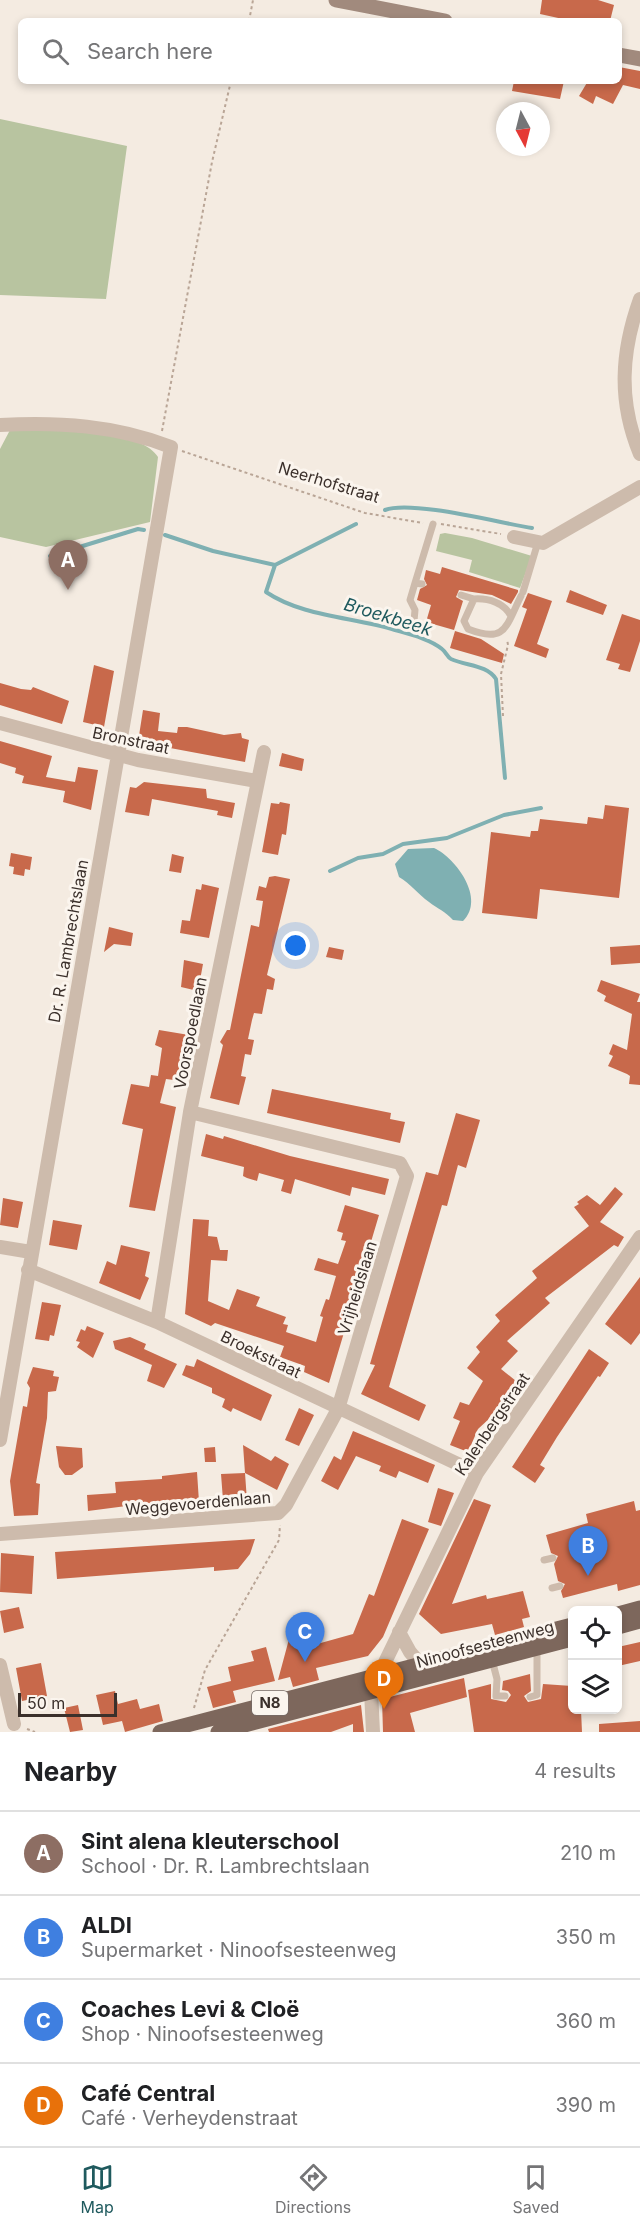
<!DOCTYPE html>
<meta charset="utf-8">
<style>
body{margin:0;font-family:Inter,sans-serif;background:#f2f2f2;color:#202124}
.controls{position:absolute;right:18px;bottom:18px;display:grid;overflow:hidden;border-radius:9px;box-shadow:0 3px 9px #0003}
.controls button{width:54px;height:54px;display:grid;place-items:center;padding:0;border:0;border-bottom:2px solid #e0e0e0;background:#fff;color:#202124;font:30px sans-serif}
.compass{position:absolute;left:496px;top:102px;width:54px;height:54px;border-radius:50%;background:#fff;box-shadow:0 3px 9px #0003;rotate:173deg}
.scale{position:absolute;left:18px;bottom:15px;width:99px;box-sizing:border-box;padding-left:6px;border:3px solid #3b302b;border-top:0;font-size:16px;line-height:21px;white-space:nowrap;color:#3b302b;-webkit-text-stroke:4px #fbf5ee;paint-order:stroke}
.you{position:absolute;left:296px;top:946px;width:21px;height:21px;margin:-15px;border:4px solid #fff;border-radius:50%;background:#1a73e8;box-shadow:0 0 0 9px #1a73e833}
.badge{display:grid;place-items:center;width:39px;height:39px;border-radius:50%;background:#1f5a5e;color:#fff;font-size:20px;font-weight:700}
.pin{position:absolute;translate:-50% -50px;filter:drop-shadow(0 2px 3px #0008)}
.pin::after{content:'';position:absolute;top:32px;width:21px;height:18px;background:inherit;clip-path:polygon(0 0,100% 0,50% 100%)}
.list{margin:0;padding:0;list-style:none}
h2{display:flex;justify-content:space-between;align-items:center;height:78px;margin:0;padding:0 24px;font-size:26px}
h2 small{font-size:20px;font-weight:400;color:#757577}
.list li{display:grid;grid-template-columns:39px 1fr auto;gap:18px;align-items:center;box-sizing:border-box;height:84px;padding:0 24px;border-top:2px solid #e0e0e0}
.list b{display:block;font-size:22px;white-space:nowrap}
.list p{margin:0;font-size:20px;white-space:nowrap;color:#757577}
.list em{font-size:20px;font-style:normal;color:#757577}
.icon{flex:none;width:33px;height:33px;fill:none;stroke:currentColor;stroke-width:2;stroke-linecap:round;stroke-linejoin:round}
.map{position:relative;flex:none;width:640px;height:1732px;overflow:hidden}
.search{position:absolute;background:#fff;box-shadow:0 3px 9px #0003;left:18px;right:18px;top:18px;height:66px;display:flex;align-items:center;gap:15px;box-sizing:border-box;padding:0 21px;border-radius:9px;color:#757577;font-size:22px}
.sheet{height:414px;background:#fff}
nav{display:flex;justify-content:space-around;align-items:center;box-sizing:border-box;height:84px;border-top:2px solid #e0e0e0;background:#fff;font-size:16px;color:#757577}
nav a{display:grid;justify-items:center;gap:3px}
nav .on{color:#1f5a5e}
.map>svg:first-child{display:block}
.green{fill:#b8c4a0}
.water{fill:#7fb0b2}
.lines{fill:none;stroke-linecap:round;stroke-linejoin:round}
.stream{stroke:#7fb0b2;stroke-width:4}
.building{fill:#c8694b}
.path{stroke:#b9a596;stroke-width:2;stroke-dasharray:3 3;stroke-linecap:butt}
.service{stroke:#cdbbac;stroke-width:7}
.minor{stroke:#cdbbac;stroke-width:14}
.secondary{stroke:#a18a7d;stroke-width:15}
.primary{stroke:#7d675c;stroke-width:15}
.labels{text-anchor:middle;stroke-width:6;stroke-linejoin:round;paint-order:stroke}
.shield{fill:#fbf5ee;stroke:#756b66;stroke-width:1.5}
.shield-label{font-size:15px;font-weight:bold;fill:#3b302b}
.street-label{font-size:16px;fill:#3b302b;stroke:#fbf5ee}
.water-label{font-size:18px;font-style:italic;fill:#1f5a5e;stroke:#fbf5ee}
</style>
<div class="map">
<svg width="640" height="1732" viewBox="0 0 640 1732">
<rect width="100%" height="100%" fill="#f4ebe1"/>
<path class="green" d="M0 119 127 146 106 299 0 295Z
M10 430C43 430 141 427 158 457L150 522 46 547 0 537V449Z
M445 533 472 538 532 556 520 588 469 572 472 560 436 551 440 534Z"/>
<path class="water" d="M434 848C456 858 486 899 463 921L453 920C445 911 438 909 429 902 418 894 411 884 399 877L395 864 408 849Z"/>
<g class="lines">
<path class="stream" d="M385 510C412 500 500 523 532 528
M165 535 213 551 275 565 356 524
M50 556 138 529 144 530
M275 565 266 592C303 617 354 617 395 630 409 634 430 639 442 649 446 652 447 657 451 659 467 666 487 665 496 679L505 778
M330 871 358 858 383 854 403 844 447 838 504 815 541 808"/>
</g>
<path class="building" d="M542 0H598L614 5 610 21H572L540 14Z
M619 67 640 71V89L623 85 613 104 596 96 593 104 579 96 588 81H619Z
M514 81H564L560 99 512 91Z
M442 567 518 590V592L511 604 492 595 459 590 456 597 463 601 454 630 426 622 431 605 417 600 420 589 427 585 424 579 426 570 440 574Z
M570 590 607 605 603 615 566 602Z
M528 593 552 601 537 644 549 649 546 658 514 646 527 609 522 607Z
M622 614 640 620V641L630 672 618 669 620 664 606 660Z
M455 631 481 639 504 654 502 663 450 648Z
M94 665 114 671 104 727 83 722Z
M0 683 21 689 31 690 33 687 69 701 62 724 0 705Z
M143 710 160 713 158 731 177 733 178 727H187L224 735 241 733 242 738 249 740 245 762 138 742Z
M0 741 52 756 46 777 75 782 78 767 98 770 91 810 63 802 65 791 22 783 24 776 15 773 16 768 0 763Z
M282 753 304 759 302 771 279 766Z
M144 782 206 789 207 798 235 803 232 818 217 815 218 811 152 799 149 816 125 812 130 787 136 788Z
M280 802 290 804 286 835 282 834 278 855 262 852 271 803 279 804Z
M605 805 629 808 619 898 540 889 537 919 482 913 491 832 530 837 531 831H538L540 819 587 824 588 817 603 819Z
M11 853 32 857 30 870 25 869 24 876 13 874 14 867 9 866Z
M172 854 184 857 181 873 169 871Z
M275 876 290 879 267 975 275 979 273 990 267 989 262 1014 254 1013 252 1020 248 1039 254 1040 251 1055 245 1054 241 1076 246 1077 239 1105 210 1098 223 1045 220 1042 227 1030H230L251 925 259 927 263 901 256 900 259 886 266 888 269 877Z
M202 884 219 888 209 938 180 933 182 920 190 921 196 889 201 890Z
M109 927 133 933 131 946 114 944 104 952Z
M640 945V963L611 965 610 947Z
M329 947 344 950 342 960 326 957Z
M184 960 203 964 198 991 181 987Z
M601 980 640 994 637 1002H640V1085L629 1084 630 1076 627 1074 608 1066 613 1056 609 1054 613 1044 627 1050 632 1014 604 1001 606 996 597 991Z
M159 1030 189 1035 187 1043 191 1047 186 1049 181 1074 174 1080 166 1079 160 1103 176 1107 155 1211 129 1207 143 1129 122 1124 131 1084 149 1087 151 1075 158 1076 162 1048 155 1045Z
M272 1089 391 1113 390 1119 405 1122 400 1143 267 1113Z
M456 1113 480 1120 466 1168 458 1165 447 1206 442 1205 389 1387 426 1405 419 1421 361 1394 375 1365 370 1364 426 1172 438 1175Z
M206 1134 223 1139 224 1136 290 1156 389 1179 385 1195 352 1187 350 1196 295 1179 291 1194 281 1191 284 1180 259 1173 257 1181 247 1178 243 1176 244 1167 201 1156Z
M615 1187 623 1194 600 1222 624 1237 618 1247 614 1245 545 1298 550 1303 507 1341 518 1351 501 1369 516 1381 491 1417 478 1429 468 1452 450 1445 460 1421 453 1418 460 1402 469 1405 483 1381 467 1368 480 1352 476 1347 500 1321 495 1315 537 1278 532 1271 589 1226 574 1207 579 1204 577 1202 587 1195 600 1205Z
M3 1198 23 1202 18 1228 0 1225Z
M345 1205 379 1215 329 1383 304 1372 305 1366 280 1357 284 1346 215 1323 211 1326 185 1314 193 1219 209 1220 208 1236 217 1237 220 1250H228L227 1261 211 1260 208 1301 229 1310 237 1289 260 1297 256 1306 286 1317 283 1324 288 1325 286 1332 316 1342 323 1317 320 1316 326 1299 329 1300 336 1276 314 1270 318 1258 338 1264 346 1241 341 1240 343 1233 337 1231Z
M53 1220 82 1225 77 1250 49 1245Z
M121 1245 150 1252 145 1276 149 1278 140 1300 99 1283 107 1261 116 1265Z
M640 1277V1333L631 1345 605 1324Z
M42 1302 61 1305 54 1336 50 1335 49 1341 35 1339Z
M87 1326 104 1333 93 1358 77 1347 80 1342 76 1341 81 1329 85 1331Z
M130 1337 146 1344 144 1349 177 1364 164 1388 147 1381 152 1365 115 1349 113 1341Z
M589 1349 609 1363 600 1377 598 1376 557 1437 540 1465 545 1468 535 1483 512 1467Z
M197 1359 272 1395 261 1421 233 1408 231 1412 222 1407 225 1399 212 1393V1388L182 1375 186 1365 194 1367Z
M33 1367 54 1371 53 1376 59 1377 56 1391 48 1392 47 1418 36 1483 40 1484 38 1515 14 1516 10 1481 23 1406 27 1407 30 1388 27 1383Z
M299 1408 314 1415 299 1446 285 1440Z
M353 1431 435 1465 428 1483 399 1471 396 1478 379 1471 381 1466 356 1456 338 1490 321 1481 334 1456 341 1460Z
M243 1445 271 1461 275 1456 289 1464 277 1490 245 1473Z
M56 1446 82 1448 83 1467 72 1475H65L59 1467Z
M215 1447 216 1462H205L204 1448Z
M197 1472 199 1502 134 1505 88 1511 87 1495 116 1493 115 1482 162 1479V1476Z
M245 1473 247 1501 231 1502 229 1506 223 1500 221 1474Z
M438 1488 454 1493 441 1526 428 1522Z
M474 1499 491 1505 452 1604 486 1595 487 1599 523 1591 530 1617 522 1619 524 1627 495 1635 492 1624 441 1634 419 1614Z
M634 1501 636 1511 640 1510V1585L618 1591 617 1584 563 1598 561 1591 565 1584 558 1581 554 1564 558 1556 551 1553 546 1535 588 1523 586 1514Z
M402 1519 429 1529 383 1637 368 1656 316 1668 319 1680 293 1687 290 1677 278 1680 292 1628 307 1634 310 1646 353 1634 369 1594 374 1596Z
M255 1539 250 1554 238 1569 214 1571V1567L57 1579 55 1552Z
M1 1553 34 1556 32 1594 0 1592Z
M19 1607 24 1628 4 1633 0 1611Z
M640 1642V1661L618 1666V1647Z
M266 1647 275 1681 233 1691 236 1702 213 1708 207 1687 231 1681 228 1667 254 1661 251 1651Z
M41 1663 47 1696 22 1701 16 1668Z
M530 1674 531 1691 524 1696 528 1702 541 1699 543 1684 572 1686 573 1710H581L582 1732H474L468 1690 491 1684V1699L506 1702 511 1695 508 1691 502 1690 503 1681Z
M464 1678 467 1697 410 1713 415 1732H383L382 1699Z
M115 1691 118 1704 137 1699 140 1709 159 1704 163 1721 125 1732 122 1721 103 1725 96 1695Z
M78 1705 83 1730 70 1732 64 1708Z
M361 1705 364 1732H353V1724L331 1732H269L268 1729Z
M640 1721V1732H599V1724Z"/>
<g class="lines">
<path class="path" d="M249 21 253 0
M162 431 212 162 231 81
M182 451 365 513 423 523
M441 524 501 534
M503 716 501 674 508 645 507 639
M194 1708 205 1670 279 1540 280 1525
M27 1729 35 1732"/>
<path class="service" d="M415 583 433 524
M523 592 538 542
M461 595 474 599
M511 616C504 603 489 598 474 599L464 621 468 629C506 644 506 626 521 596
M414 621 415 610 410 600 415 583 422 584
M544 1560 553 1558
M552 1588 560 1586
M492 1660 497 1679 496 1696H505
M530 1697 537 1695V1648"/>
<path class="minor" d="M640 299C621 352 618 401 640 454
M0 425C59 422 115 425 171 447L0 1440
M514 537 543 543 640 487
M0 723 138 760 257 781
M0 1247 31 1252
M28 1270 157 1322 477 1473
M157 1322 190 1112 264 752
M0 1534 278 1513 286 1505 338 1409 407 1176 400 1163 190 1112
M399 1632 410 1652 421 1665
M0 1665 14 1724
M373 1732 371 1691 477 1473 640 1237"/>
<path class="secondary" d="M336 0 445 21
M619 55 640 59"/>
<path class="primary" d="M618 1614 640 1608
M618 1627 640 1621
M160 1732 572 1625
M218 1732 572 1639"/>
</g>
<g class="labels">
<rect class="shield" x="252" y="1691" width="36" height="24" rx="4.5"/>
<g class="shield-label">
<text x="270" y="1708">N8</text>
</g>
<g class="street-label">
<text transform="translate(329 482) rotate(17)" y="6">Neerhofstraat</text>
<text transform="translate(131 740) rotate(12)" y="6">Bronstraat</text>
<text transform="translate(68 941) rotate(-80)" y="6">Dr. R. Lambrechtslaan</text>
<text transform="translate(190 1033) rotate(-79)" y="6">Voorspoedlaan</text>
<text transform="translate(357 1288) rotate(-73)" y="6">Vrijheidslaan</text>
<text transform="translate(261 1354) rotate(26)" y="6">Broekstraat</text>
<text transform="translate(492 1424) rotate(-56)" y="6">Kalenbergstraat</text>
<text transform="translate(198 1503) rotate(-5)" y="6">Weggevoerdenlaan</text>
<text transform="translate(485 1644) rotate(-15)" y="6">Ninoofsesteenweg</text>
</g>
<g class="water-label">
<text transform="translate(388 617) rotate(17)" y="6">Broekbeek</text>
</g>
</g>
</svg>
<div class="controls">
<button><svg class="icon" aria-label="locate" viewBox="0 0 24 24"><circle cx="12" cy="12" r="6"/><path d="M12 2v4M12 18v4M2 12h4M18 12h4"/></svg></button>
<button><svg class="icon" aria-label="layers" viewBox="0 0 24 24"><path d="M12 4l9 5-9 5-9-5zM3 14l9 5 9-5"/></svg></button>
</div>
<svg class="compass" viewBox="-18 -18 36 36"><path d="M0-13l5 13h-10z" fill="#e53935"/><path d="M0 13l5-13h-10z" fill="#757577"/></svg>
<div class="scale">50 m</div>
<div class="you"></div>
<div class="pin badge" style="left:68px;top:590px;background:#8d6e63">A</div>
<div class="pin badge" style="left:588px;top:1576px;background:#3f7fe0">B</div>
<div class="pin badge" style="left:305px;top:1662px;background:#3f7fe0">C</div>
<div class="pin badge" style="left:384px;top:1709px;background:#e8710a">D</div>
<div class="search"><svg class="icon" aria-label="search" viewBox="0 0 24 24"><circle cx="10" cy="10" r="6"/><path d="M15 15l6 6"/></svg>Search here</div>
</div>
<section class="sheet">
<h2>Nearby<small>4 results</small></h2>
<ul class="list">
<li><span class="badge" style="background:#8d6e63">A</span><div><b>Sint alena kleuterschool</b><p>School · Dr. R. Lambrechtslaan</p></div><em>210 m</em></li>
<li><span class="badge" style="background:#3f7fe0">B</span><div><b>ALDI</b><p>Supermarket · Ninoofsesteenweg</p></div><em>350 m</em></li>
<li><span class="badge" style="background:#3f7fe0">C</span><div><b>Coaches Levi &amp; Cloë</b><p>Shop · Ninoofsesteenweg</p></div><em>360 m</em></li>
<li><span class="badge" style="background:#e8710a">D</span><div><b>Café Central</b><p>Café · Verheydenstraat</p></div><em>390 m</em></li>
</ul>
</section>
<nav>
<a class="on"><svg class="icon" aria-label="map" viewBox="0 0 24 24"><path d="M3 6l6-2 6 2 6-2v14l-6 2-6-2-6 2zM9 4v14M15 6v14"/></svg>Map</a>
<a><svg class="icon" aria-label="directions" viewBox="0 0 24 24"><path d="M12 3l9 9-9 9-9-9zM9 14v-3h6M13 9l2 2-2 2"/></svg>Directions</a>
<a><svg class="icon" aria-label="saved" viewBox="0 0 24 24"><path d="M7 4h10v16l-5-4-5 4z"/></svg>Saved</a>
</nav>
